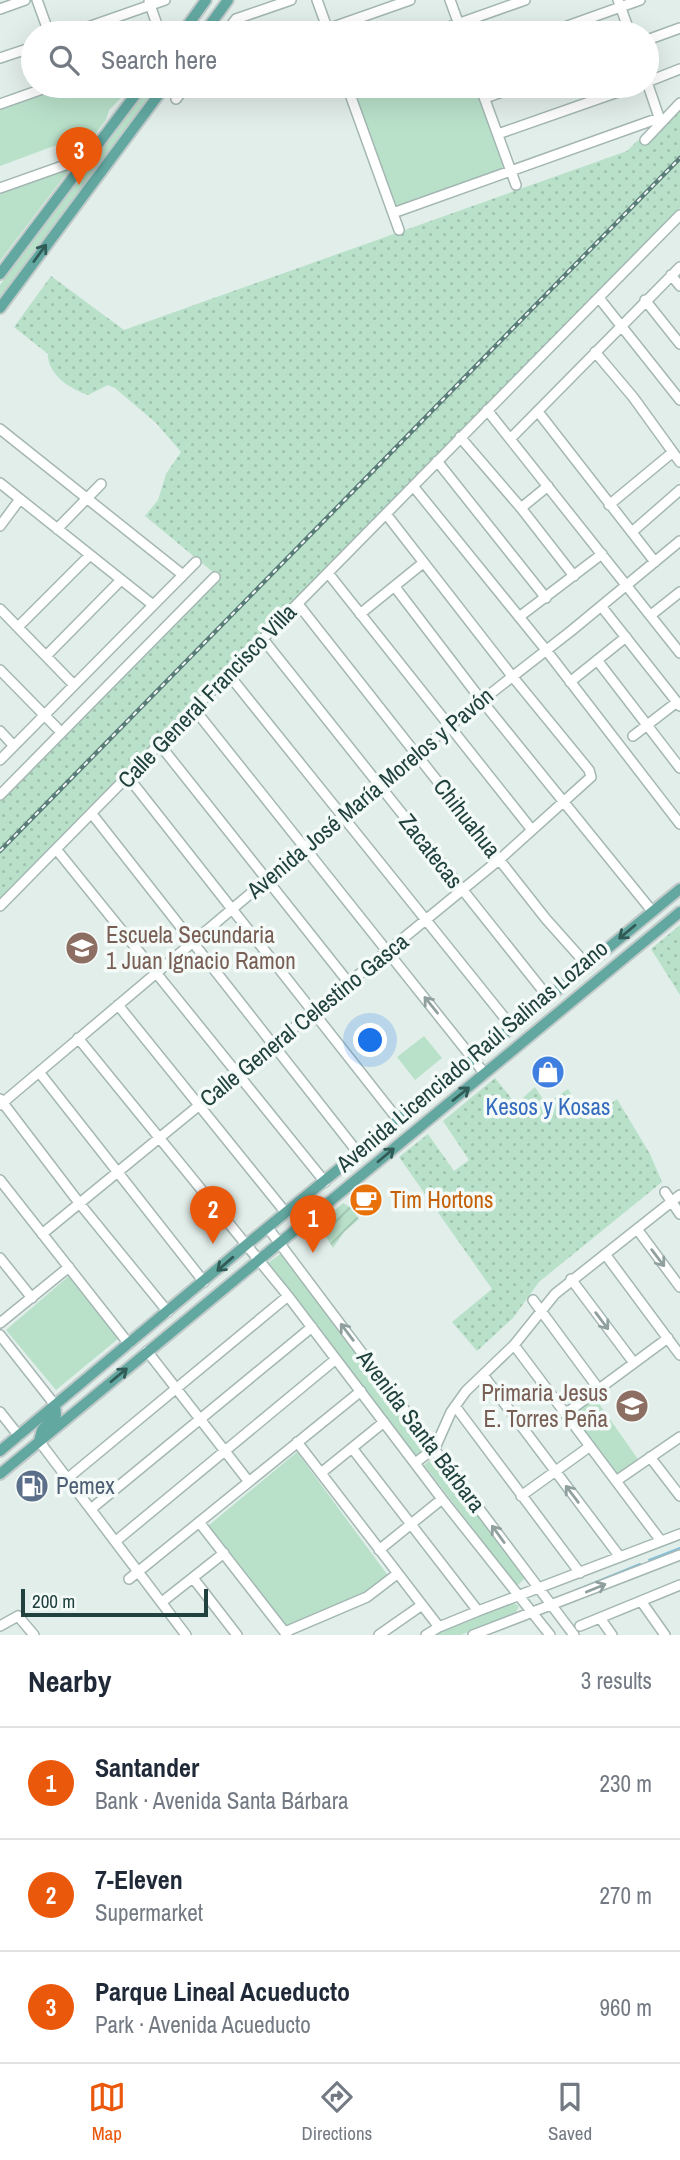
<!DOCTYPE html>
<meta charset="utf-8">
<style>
body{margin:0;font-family:"Archivo Narrow",sans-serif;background:#f2f2f3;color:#1f2937}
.scale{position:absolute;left:21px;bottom:18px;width:187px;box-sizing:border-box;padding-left:7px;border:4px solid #20413d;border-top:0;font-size:19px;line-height:24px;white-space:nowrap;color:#20413d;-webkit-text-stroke:5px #f3faf7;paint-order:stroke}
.you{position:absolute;left:371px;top:1041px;width:24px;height:24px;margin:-18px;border:5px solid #fff;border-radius:50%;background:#1a73e8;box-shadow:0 0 0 10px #1a73e833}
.badge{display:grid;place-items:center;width:46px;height:46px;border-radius:50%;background:#ea580c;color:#fff;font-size:23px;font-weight:700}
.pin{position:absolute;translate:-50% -58px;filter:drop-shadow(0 2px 4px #0008)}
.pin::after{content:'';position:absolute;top:37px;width:24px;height:21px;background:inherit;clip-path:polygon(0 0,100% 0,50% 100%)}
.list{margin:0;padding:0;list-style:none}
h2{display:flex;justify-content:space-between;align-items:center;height:91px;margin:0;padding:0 28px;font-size:30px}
h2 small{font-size:23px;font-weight:400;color:#747a83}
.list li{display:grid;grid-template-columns:46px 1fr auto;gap:21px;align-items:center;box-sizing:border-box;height:112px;padding:0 28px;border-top:2px solid #e0e1e3}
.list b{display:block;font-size:26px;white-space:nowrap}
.list p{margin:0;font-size:23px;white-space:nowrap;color:#747a83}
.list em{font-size:23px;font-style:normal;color:#747a83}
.icon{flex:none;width:38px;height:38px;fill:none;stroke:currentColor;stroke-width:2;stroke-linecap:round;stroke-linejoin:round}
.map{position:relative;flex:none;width:680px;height:1635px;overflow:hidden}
.search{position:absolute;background:#fff;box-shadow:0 7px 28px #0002;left:21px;right:21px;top:21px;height:77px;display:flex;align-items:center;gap:18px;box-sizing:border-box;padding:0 24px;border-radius:38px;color:#747a83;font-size:26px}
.sheet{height:427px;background:#fff}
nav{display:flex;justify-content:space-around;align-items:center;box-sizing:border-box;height:98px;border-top:2px solid #e0e1e3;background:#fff;font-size:19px;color:#747a83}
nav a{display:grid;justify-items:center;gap:4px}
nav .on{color:#ea580c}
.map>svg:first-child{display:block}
.grass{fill:url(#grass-dots)}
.park{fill:#b9e1ca}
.garden{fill:url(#garden-furrows)}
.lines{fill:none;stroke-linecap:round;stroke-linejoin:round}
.stream{stroke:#84bed8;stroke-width:2}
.minor-casing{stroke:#a4b7b3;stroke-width:12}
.major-casing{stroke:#c1cac9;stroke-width:14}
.minor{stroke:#fff;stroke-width:9}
.major{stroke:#62a8a1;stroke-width:10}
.rail-casing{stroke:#5a7c78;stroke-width:4.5}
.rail{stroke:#f3faf7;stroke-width:2;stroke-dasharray:5;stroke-linecap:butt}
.oneway{stroke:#305b56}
.oneway2{stroke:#90a09e}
.labels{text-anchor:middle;stroke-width:7;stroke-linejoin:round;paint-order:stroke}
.street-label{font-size:23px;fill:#20413d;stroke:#f3faf7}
.education-label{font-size:23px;fill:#785e54;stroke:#f3faf7;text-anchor:start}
.shop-label{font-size:23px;fill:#366cbe;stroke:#f3faf7}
.food-label{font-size:23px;fill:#c56008;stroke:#f3faf7;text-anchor:start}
.service-label{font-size:23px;fill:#4e5e75;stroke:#f3faf7;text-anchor:start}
</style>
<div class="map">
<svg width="680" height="1635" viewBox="0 0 680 1635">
<defs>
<pattern id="grass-dots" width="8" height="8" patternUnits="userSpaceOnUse" patternTransform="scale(1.75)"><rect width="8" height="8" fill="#b9e1ca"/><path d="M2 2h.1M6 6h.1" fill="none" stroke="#9fc2ae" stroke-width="1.8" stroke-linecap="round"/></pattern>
<pattern id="garden-furrows" width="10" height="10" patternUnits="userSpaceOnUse" patternTransform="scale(1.75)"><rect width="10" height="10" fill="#b9e1ca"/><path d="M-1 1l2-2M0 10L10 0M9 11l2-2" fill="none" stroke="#9fc2ae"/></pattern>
</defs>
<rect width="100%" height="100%" fill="#e2eeea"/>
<path class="grass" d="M680 109V208L0 900V801L220 578 145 516 158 500 166 474 181 452 156 423 115 388 108 385 88 395C70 389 47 374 48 354L14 327 51 276 124 330 627 151 638 140 644 146Z
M680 925V995L651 949Z
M495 1078 516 1104 535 1087 546 1104 568 1089 588 1120 617 1099 650 1154 662 1182 539 1282 513 1318 477 1351 452 1322 492 1289 399 1157 428 1134 454 1171 469 1160 443 1121Z"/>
<path class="park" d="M68 86H133L109 110 106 120 86 147 81 136 0 166V110Z
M149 86H158L0 297V285Z
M353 86H476L505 168 396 208Z
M67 169 69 170 0 261V193Z
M424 1036 442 1058 415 1080 397 1057Z
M283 1252 430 1447 417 1457 268 1263Z
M70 1275 119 1338 56 1390 6 1330Z
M595 1398 640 1462 619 1477 573 1414Z
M297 1452 389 1577 360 1599 286 1628 208 1526Z
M435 1457 525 1578 517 1586 424 1465Z
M513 1603 519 1606 516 1612 461 1635H435L447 1627Z"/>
<path class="garden" d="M343 1203 351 1208 359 1219 344 1232 333 1248 319 1225Z"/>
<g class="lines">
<path class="stream" d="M649 1560 680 1548
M574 1591 640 1564"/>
<defs>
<path id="minor" d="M37 0 49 33
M317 0 329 33
M450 0 462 33
M618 0 630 33
M149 2 160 33
M0 9 25 0
M71 33 165 0
M225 33 236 19 291 0
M316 33 410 0
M432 33 525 0
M548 33 640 0
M647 40 680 28
M0 58 33 47
M647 82 661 123
M647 82 680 69
M347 86 399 230
M480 86 516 185
M485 98 519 86
M176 99 186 86
M0 104 51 86
M498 134 635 86
M645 140 680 103
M0 188 85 158
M393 213 659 118
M671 275 680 286
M599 298 680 400
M645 300 680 344
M595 352 633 397 680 462
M487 410 680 653
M539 413 655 562
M0 429 183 575
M460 437 521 508 574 576
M511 438 680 267
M437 461 546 598
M0 483 153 605
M413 486 546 650 680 824
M609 505 673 452
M521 508 548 486
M0 526 20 499
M57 529 101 484
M632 532 680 490
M328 573 532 830
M395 587 482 701 652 911
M298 604 546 919 587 965
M601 606 680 706
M0 609 74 685
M360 614 423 563
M651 615 680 592
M519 617 602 554
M18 627 90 555
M263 639 548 997
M46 656 121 580
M597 660 680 768
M0 670 57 728
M229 675 512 1027
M570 682 626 637
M195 710 485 1074
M0 731 14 746
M633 736 677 702
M160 745 349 983
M0 760 196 562
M128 777 399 1121
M0 795 215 577
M92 814 359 1154
M56 849 325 1182
M0 906 680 215
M118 1005 286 1213
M78 1038 288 1296 442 1499 550 1635
M39 1072 204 1282
M0 1099 80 1204 168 1312
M0 1105 449 726 571 631 680 541
M0 1180 129 1344
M665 1192 680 1214
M268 1228 574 1635
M637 1229 680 1287
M42 1234 500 859 591 777 589 770 512 676 386 514
M605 1254 680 1355
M0 1258 32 1298
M571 1279 634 1363
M533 1300 598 1388
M0 1323 69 1267
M0 1335 55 1405
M514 1345 661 1541
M147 1351 249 1482
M483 1375 620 1557
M455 1406 580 1573
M0 1412 19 1436
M565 1414 668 1338
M39 1441 186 1635
M297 1442 439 1627
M352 1448 478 1611
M650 1457 680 1496
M415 1463 435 1448 451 1412 466 1391 514 1345 555 1294 680 1195
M321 1473 384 1422
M68 1478 288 1296
M616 1481 680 1437
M521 1496 589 1447
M91 1509 312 1327
M199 1522 287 1635
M116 1541 336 1359
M379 1550 442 1499
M193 1578 237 1635
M129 1579 361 1391
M641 1601 665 1635
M162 1602 224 1553
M600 1618 612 1635
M0 1626 18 1616 34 1635
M580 1626 680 1585
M285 1632 367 1597 397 1574
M379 1635 422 1605
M426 1635 439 1627 478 1611 680 1534
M473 1635 680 1555"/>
<path id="major" d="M182 33 206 0
M204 33 228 0
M0 274 142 86
M0 308 165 86
M39 1441 42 1430 56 1415 55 1405
M0 1451 246 1245 680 889
M0 1474 680 912"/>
</defs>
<use href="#minor" class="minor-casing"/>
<use href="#major" class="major-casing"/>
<use href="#minor" class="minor"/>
<use href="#major" class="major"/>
<defs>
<path id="rail" d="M0 851 680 158"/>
</defs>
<use href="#rail" class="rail-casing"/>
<use href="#rail" class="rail"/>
</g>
<defs><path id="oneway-shaft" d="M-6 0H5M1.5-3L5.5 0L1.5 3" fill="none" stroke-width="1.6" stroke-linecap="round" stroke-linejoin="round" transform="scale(1.75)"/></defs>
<g class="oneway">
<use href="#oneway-shaft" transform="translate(40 253) rotate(-54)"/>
<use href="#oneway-shaft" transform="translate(627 932) rotate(140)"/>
<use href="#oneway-shaft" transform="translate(461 1094) rotate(-39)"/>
<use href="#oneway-shaft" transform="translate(386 1155) rotate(-40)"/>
<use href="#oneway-shaft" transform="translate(225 1264) rotate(139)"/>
<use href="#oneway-shaft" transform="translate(119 1375) rotate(-40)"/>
</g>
<g class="oneway2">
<use href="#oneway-shaft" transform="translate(431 1005) rotate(-129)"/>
<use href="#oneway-shaft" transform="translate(658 1258) rotate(53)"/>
<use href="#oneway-shaft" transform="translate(602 1321) rotate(53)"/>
<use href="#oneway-shaft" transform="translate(347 1332) rotate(-127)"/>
<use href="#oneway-shaft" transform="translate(572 1494) rotate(-127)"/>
<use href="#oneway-shaft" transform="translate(498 1534) rotate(-126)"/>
<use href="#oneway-shaft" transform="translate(596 1588) rotate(-22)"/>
</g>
<defs>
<symbol id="school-disc" viewBox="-11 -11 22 22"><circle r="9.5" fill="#8d6e63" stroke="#f3faf7"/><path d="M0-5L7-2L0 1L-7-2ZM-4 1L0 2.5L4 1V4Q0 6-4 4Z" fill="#fff"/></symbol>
<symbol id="shop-disc" viewBox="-11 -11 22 22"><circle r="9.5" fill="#3f7fe0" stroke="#f3faf7"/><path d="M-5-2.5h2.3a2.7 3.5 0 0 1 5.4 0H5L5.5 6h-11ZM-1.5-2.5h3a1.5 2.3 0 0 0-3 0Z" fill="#fff"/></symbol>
<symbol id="cafe-disc" viewBox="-11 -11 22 22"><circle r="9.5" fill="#e8710a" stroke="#f3faf7"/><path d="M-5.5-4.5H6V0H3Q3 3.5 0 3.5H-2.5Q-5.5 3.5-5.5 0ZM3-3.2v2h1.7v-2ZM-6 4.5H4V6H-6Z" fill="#fff"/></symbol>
<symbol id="fuel-disc" viewBox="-11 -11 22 22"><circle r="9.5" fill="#5c6f8a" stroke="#f3faf7"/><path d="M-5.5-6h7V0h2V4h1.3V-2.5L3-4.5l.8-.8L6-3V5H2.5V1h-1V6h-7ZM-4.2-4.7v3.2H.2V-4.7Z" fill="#fff"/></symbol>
</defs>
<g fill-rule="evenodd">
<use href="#school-disc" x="63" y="929" width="38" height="38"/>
<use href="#shop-disc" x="529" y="1053" width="38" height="38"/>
<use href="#cafe-disc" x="347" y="1181" width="38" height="38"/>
<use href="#school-disc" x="613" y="1387" width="38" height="38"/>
<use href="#fuel-disc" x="13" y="1467" width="38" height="38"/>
</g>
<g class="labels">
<g class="street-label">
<text transform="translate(207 696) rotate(-46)" y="8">Calle General Francisco Villa</text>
<text transform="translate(370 793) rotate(-40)" y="8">Avenida José María Morelos y Pavón</text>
<text transform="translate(467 818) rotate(52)" y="8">Chihuahua</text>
<text transform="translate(431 851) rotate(52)" y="8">Zacatecas</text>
<text transform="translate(304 1020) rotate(-39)" y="8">Calle General Celestino Gasca</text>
<text transform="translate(472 1056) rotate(-40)" y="8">Avenida Licenciado Raúl Salinas Lozano</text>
<text transform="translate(421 1431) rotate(53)" y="8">Avenida Santa Bárbara</text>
</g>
<g class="education-label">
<text x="106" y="943">Escuela Secundaria<tspan x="106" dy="26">1 Juan Ignacio Ramon</tspan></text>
<text x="608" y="1401" text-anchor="end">Primaria Jesus<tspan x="608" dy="26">E. Torres Peña</tspan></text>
</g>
<g class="shop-label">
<text x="548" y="1115">Kesos y Kosas</text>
</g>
<g class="food-label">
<text x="390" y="1208">Tim Hortons</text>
</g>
<g class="service-label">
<text x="56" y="1494">Pemex</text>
</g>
</g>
</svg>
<div class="scale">200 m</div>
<div class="you"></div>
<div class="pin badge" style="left:313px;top:1253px">1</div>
<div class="pin badge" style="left:213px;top:1244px">2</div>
<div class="pin badge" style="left:79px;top:185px">3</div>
<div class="search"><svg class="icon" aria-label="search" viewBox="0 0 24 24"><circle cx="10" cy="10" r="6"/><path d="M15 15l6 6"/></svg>Search here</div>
</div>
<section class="sheet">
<h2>Nearby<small>3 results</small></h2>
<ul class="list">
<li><span class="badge">1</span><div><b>Santander</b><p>Bank · Avenida Santa Bárbara</p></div><em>230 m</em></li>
<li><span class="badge">2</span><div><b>7-Eleven</b><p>Supermarket</p></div><em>270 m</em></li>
<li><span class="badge">3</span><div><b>Parque Lineal Acueducto</b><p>Park · Avenida Acueducto</p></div><em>960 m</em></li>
</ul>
</section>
<nav>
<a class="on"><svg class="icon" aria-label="map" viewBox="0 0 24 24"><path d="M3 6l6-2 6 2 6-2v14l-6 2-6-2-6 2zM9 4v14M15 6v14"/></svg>Map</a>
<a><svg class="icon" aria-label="directions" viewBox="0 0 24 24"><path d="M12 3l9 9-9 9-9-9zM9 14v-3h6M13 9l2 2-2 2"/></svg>Directions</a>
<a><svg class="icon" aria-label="saved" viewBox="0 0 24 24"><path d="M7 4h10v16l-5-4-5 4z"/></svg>Saved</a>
</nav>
